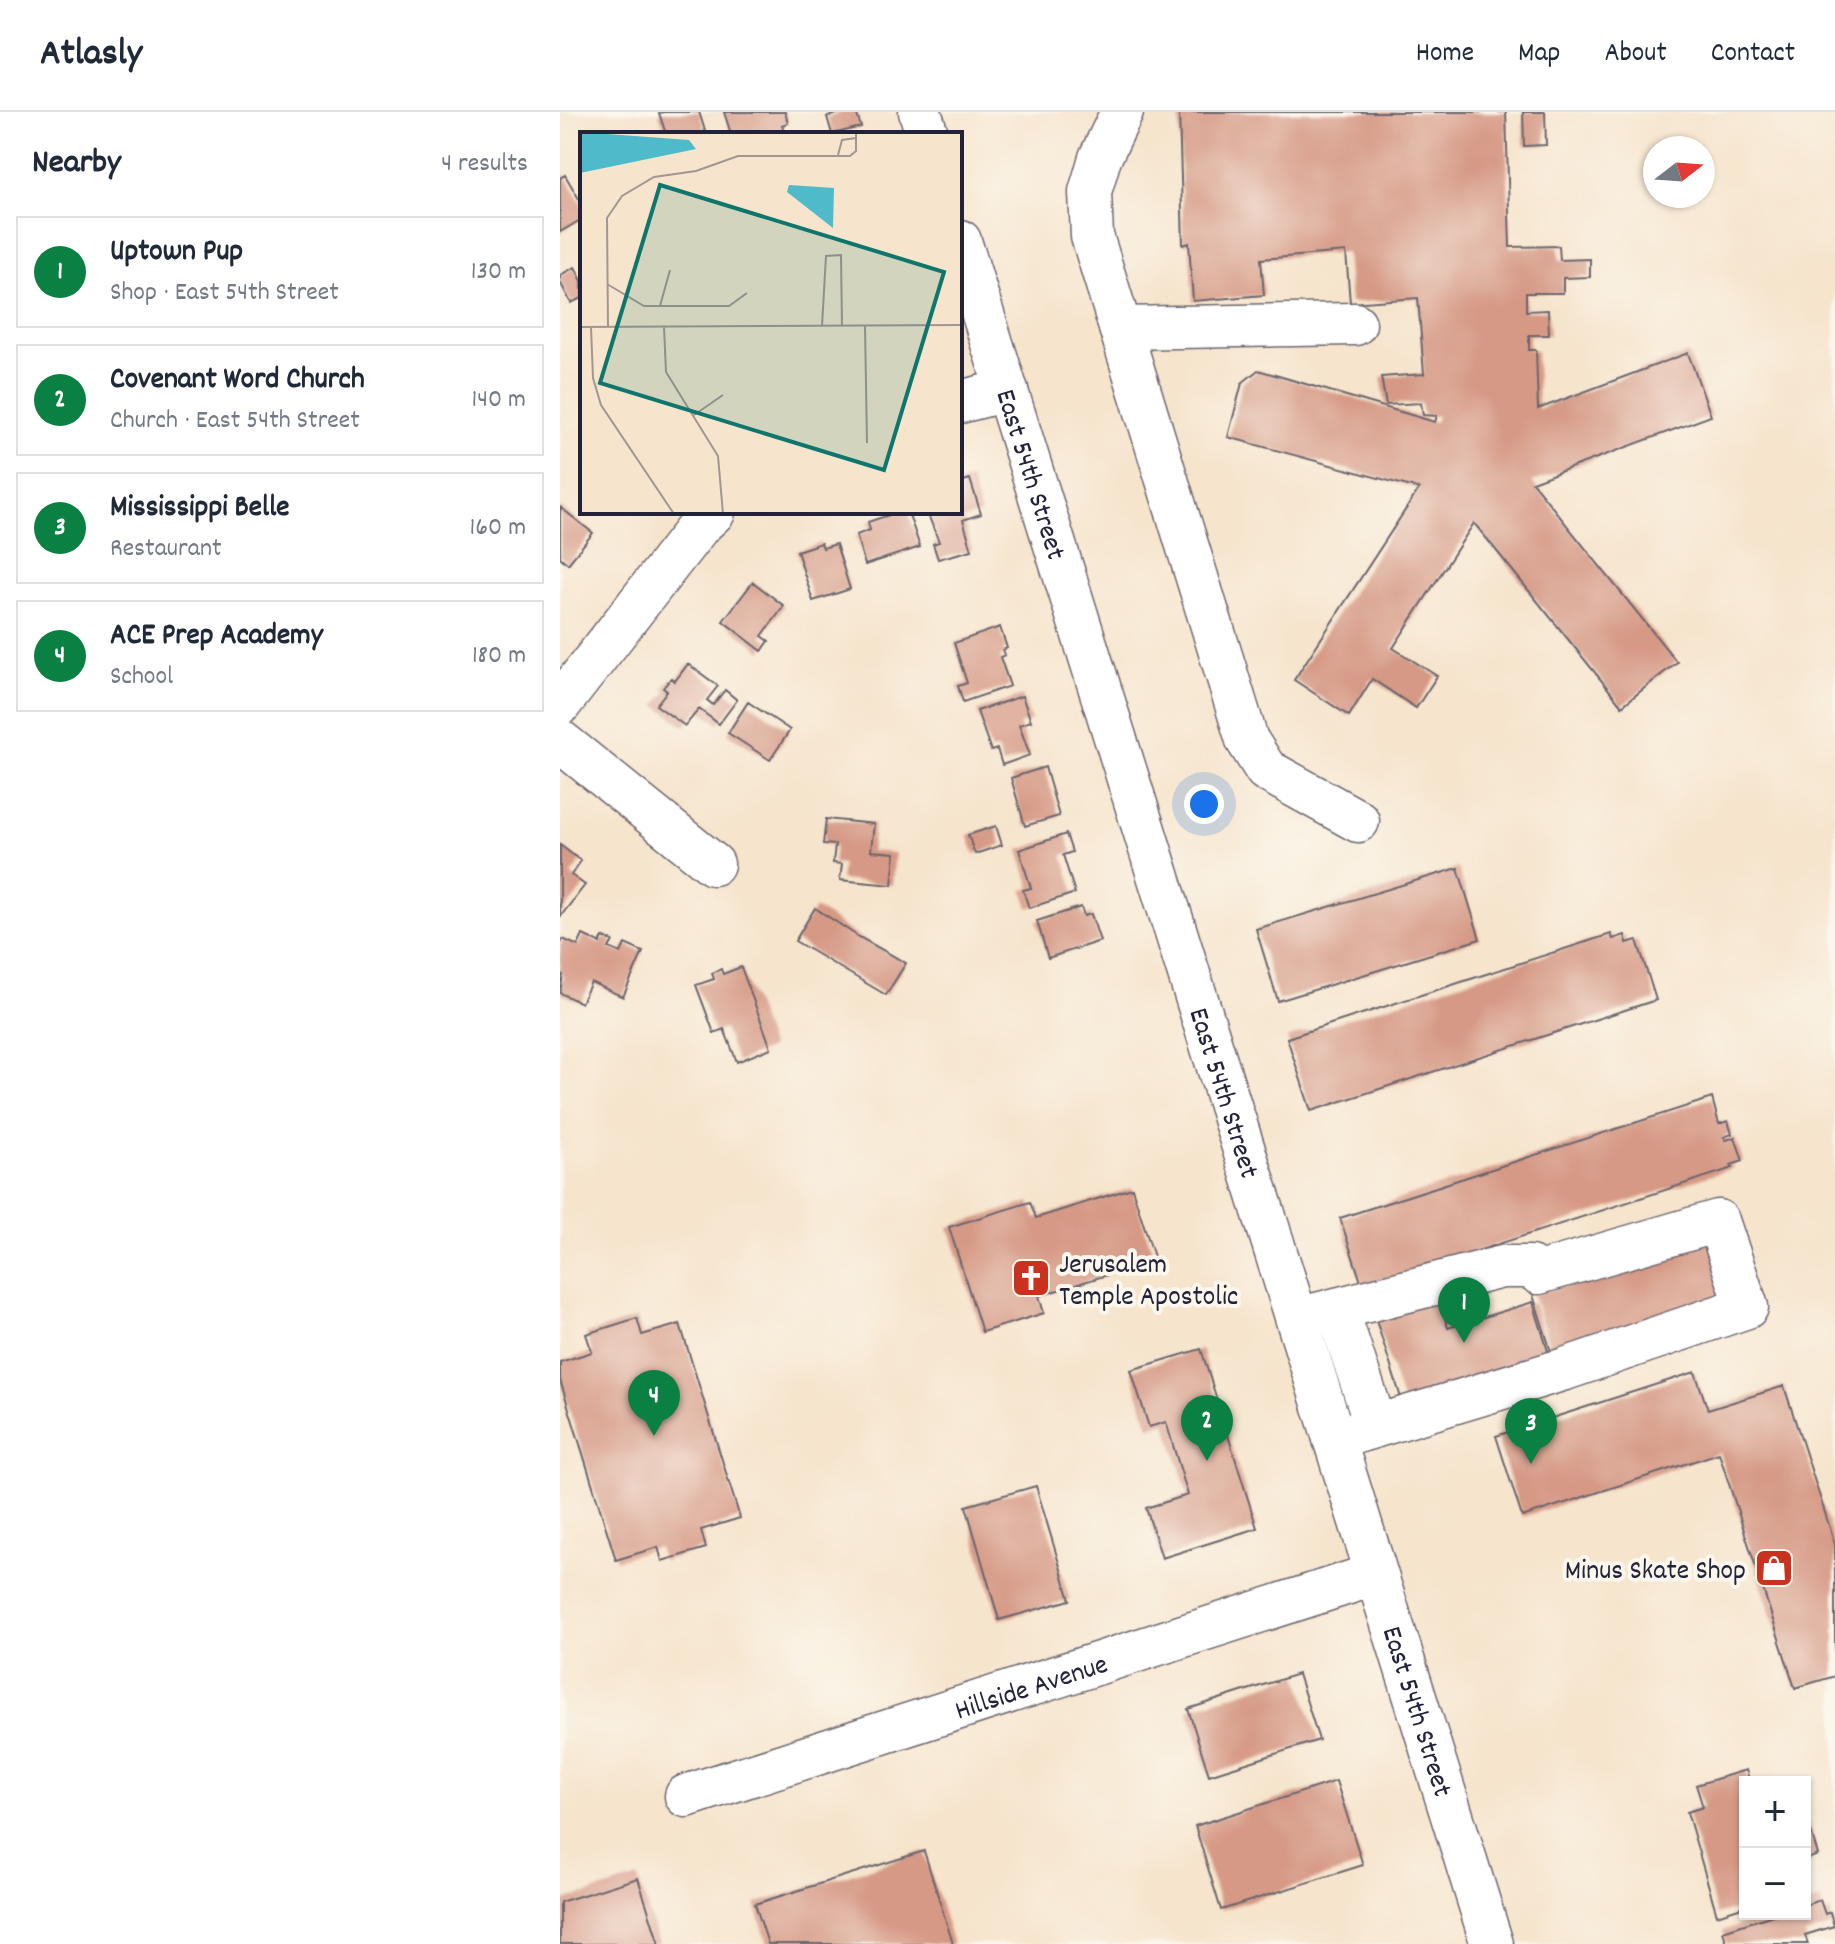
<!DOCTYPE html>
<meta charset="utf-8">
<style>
body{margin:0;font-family:Dekko,sans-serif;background:#f6f6f7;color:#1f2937}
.controls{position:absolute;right:24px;bottom:24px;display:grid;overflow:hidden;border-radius:0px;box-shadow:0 2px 6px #0004}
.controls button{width:72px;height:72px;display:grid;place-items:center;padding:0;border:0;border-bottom:2px solid #e0e1e3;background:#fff;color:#1f2937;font:40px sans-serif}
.compass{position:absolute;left:1083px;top:24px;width:72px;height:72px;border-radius:50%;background:#fff;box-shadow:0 2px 6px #0004;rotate:73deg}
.you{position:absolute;left:644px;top:692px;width:28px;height:28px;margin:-20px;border:6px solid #fff;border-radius:50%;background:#1a73e8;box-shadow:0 0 0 12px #1a73e833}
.badge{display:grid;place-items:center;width:52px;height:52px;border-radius:50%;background:#0b8043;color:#fff;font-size:26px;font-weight:700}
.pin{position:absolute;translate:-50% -66px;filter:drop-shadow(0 2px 4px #0008)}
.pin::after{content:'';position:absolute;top:42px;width:28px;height:24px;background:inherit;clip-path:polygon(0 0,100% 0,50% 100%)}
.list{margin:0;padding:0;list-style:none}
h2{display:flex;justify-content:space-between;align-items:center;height:104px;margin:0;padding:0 32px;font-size:34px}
h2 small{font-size:26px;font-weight:400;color:#747a83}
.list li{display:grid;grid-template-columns:52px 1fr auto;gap:24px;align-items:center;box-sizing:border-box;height:112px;margin:0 16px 16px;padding:0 16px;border:2px solid #e0e1e3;border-radius:0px}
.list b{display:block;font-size:30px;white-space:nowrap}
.list p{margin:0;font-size:26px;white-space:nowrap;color:#747a83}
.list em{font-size:26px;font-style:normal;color:#747a83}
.map{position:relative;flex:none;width:1275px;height:1832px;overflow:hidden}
header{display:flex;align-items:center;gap:48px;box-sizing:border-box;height:112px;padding:0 40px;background:#fff;border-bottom:2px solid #e0e1e3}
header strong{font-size:38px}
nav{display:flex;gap:44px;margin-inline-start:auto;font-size:28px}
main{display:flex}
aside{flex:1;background:#fff}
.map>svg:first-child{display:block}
.building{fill:#d69985}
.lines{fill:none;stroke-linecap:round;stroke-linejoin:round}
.minor-casing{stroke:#6c666e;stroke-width:45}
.minor{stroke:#fff;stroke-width:42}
.labels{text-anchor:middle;stroke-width:8;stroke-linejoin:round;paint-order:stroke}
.street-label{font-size:28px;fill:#22223b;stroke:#fbf7ec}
.poi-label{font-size:28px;fill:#22223b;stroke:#fbf7ec;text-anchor:start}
.inset-road{fill:none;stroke:#a19692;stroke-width:2}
.view{fill:#0f766e;fill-opacity:0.15;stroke:#0f766e;stroke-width:4}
.inset-edge{fill:none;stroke:#22223b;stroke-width:4}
</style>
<header>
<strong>Atlasly</strong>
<nav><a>Home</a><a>Map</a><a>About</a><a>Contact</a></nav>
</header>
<main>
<aside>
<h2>Nearby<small>4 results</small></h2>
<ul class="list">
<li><span class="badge">1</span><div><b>Uptown Pup</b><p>Shop · East 54th Street</p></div><em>130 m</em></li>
<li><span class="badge">2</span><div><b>Covenant Word Church</b><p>Church · East 54th Street</p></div><em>140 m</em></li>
<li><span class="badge">3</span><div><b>Mississippi Belle</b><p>Restaurant</p></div><em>160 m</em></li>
<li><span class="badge">4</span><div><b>ACE Prep Academy</b><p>School</p></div><em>180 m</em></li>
</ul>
</aside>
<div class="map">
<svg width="1275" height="1832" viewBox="0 0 1275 1832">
<rect width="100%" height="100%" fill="#fbf7ec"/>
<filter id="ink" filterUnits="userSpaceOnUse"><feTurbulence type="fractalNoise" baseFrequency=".0125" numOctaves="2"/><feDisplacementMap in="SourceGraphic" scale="16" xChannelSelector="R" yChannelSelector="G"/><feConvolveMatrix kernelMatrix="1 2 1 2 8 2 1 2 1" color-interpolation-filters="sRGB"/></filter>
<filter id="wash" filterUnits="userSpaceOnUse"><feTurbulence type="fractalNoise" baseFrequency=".006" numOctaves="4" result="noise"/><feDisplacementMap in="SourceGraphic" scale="32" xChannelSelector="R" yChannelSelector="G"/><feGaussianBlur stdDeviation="1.8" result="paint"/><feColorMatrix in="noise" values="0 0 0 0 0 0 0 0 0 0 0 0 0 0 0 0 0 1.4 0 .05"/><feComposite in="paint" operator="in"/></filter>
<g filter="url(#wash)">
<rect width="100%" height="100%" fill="#f6e4cc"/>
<g id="blocks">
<path class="building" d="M104 0H139L146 22H106L99 1Z
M164 0H225L228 11 222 13 225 22H171Z
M283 0H296L301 15 272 22 267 5Z
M619 0H946L950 135 999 134 1000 148 1030 147V165L1003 166V181H966V199L988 198 989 223H969V238H976L978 297 1128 241 1151 304 972 370 1117 550 1062 594 914 411 833 536 877 564 856 596 812 567 789 604 734 568 859 377 668 325 682 271 698 258 875 310 877 304 863 303 861 291 826 293 821 265 864 262 858 186 790 191 786 140 701 147 704 183 633 189 629 131 623 133Z
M963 0H985L986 33 964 34Z
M5 63 22 92V107L0 120V66Z
M15 155 22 169V186L11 191 0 170V163Z
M410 367 421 402 403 408 412 438 378 447 373 432 379 430 367 400H400V370Z
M0 395 33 421 8 452 0 445Z
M329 400H348L360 435 305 453 296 423 310 418 308 410 329 403Z
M261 431 263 436 276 432 290 477 253 489 237 439Z
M193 470 224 494 202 524 209 529 202 539 163 509Z
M440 515 447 536 443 538 445 543 440 545 450 574 403 590 398 574 407 571 394 531Z
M128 552 158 574 147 588 153 593 165 578 177 588 159 612 139 597 125 614 96 593 107 579 103 576 111 566 115 569Z
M462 584 471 609 459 613 470 643 442 653 437 637 431 639 417 599Z
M188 590 230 618 210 648 168 621Z
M485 655 499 704 465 714 451 666Z
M266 707 314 712 311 739 335 741 332 773 280 768 282 752 273 751 275 733 263 732Z
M436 714 442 733 415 742 408 723Z
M506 722 512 740 503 743 515 781 469 796 463 778 471 776 459 738Z
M0 733 21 749 11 763 25 773 0 805Z
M898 756 920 827 718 889 696 817Z
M521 795 524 804 531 802 540 829 488 846 477 809Z
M255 796 299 825 346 851 326 883 235 829Z
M1051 822 1053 827 1065 823 1067 831 1077 828 1096 888 751 999 727 926Z
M23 823 40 831 43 825 53 829 49 836 61 841 65 832 83 840 63 885 31 870 21 891 0 881 3 863 0 862V833L3 827 18 834Z
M181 855 211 936 177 950 164 917 154 921 136 873 154 867 152 861 161 857 163 862Z
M1152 986 1159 1012 1168 1009 1172 1022 1164 1025 1166 1028 1175 1025 1183 1049 1171 1053 1173 1056 803 1176 780 1106Z
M572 1076 595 1148 479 1184 484 1201 422 1220 389 1115 470 1090 476 1106Z
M1154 1127 1173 1190 993 1246 973 1183Z
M877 1182 888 1216 973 1190 990 1246 843 1292 814 1202Z
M77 1206 82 1223 120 1212 180 1406 141 1418 146 1436 102 1449 98 1435 56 1448 0 1268V1250L32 1240 26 1222Z
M641 1237 697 1416 602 1446 586 1396 628 1383 606 1310 589 1315 571 1258Z
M1135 1260 1148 1298 1224 1274 1275 1432V1564L1235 1576 1159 1341 962 1405 936 1324Z
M476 1374 510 1488 439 1508 406 1394Z
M738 1562 759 1628 649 1663 628 1597Z
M1186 1658 1190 1670H1185V1794L1157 1803 1127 1700 1143 1695 1136 1673Z
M776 1669 803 1753 661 1798 635 1714Z
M1245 1701 1258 1743 1245 1748Z
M364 1739 393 1832H208L195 1792Z
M78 1766 99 1832H0V1790Z
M1260 1788 1265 1802 1270 1800 1274 1814 1245 1823 1248 1832H1167L1163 1819 1216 1802H1245V1793Z"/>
</g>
</g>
<g filter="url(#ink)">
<use href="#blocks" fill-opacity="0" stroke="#6c666e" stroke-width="2"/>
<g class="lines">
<defs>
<g id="minor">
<path d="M360 0 367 22"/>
<path d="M562 0 540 46 530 80 532 124 687 628 706 658 798 709"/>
<path id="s1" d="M400 129 932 1832"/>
<path d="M560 216 795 212"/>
<path d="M400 290 447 278"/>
<path d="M0 592 139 414 154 400"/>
<path d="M0 629 153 752"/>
<path d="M777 1197 816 1314"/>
<path d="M737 1207 942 1155H970L979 1161 1158 1109 1187 1195 1005 1257 774 1327"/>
<path id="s2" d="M126 1684 816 1462"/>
</g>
</defs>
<use href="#minor" class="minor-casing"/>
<use href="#minor" class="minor"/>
</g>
</g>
<defs>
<symbol id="church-square" viewBox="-11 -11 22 22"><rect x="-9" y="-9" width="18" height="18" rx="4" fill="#c8321e" stroke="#fbf7ec"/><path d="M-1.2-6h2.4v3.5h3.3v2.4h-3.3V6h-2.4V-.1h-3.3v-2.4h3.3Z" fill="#fff"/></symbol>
<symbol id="shop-square" viewBox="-11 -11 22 22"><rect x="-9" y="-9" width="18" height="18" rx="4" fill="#c8321e" stroke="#fbf7ec"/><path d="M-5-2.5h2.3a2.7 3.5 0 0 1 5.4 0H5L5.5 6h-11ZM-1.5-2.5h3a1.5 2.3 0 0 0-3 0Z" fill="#fff"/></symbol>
</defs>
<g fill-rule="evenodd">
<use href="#church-square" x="449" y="1144" width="44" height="44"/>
<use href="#shop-square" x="1192" y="1434" width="44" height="44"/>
</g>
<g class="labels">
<g class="street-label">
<text dy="10" stroke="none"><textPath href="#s1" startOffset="244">East 54th Street</textPath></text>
<text dy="10" stroke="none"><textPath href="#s1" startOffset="892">East 54th Street</textPath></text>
<text dy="10" stroke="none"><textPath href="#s2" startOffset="362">Hillside Avenue</textPath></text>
<text dy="10" stroke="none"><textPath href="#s1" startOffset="1540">East 54th Street</textPath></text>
</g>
<g class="poi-label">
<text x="499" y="1160">Jerusalem<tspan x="499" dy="32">Temple Apostolic</tspan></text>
<text x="1186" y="1466" text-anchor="end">Minus Skate Shop</text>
</g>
</g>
<g transform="translate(20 20)">
<rect width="382" height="382" fill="#f6e4cc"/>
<path d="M0 0 109 8 116 17 0 41ZM209 53 254 56 253 96 207 60Z" fill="#4ebaca"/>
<path class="inset-road" d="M258 23 262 8 276 6M27 152 64 174H149L167 161M80 174 90 138M242 194 246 124 261 123 262 194M285 194 287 311M0 195 382 193M11 195 13 246 21 273 94 382M28 195 27 86 42 64 74 45 116 39 158 24H270L276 19V0M84 195 86 240 138 324 143 382M114 283 143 263"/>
<path class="view" d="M80 53 364 140 304 338 20 251Z"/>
<rect width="382" height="382" class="inset-edge"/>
</g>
</svg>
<div class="controls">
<button>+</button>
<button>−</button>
</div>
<svg class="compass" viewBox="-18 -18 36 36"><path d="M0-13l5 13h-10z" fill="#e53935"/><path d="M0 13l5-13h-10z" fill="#747a83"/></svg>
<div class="you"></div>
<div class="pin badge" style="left:904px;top:1231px">1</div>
<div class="pin badge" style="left:647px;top:1349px">2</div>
<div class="pin badge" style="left:971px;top:1352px">3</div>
<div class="pin badge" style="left:94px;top:1324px">4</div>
</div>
</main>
